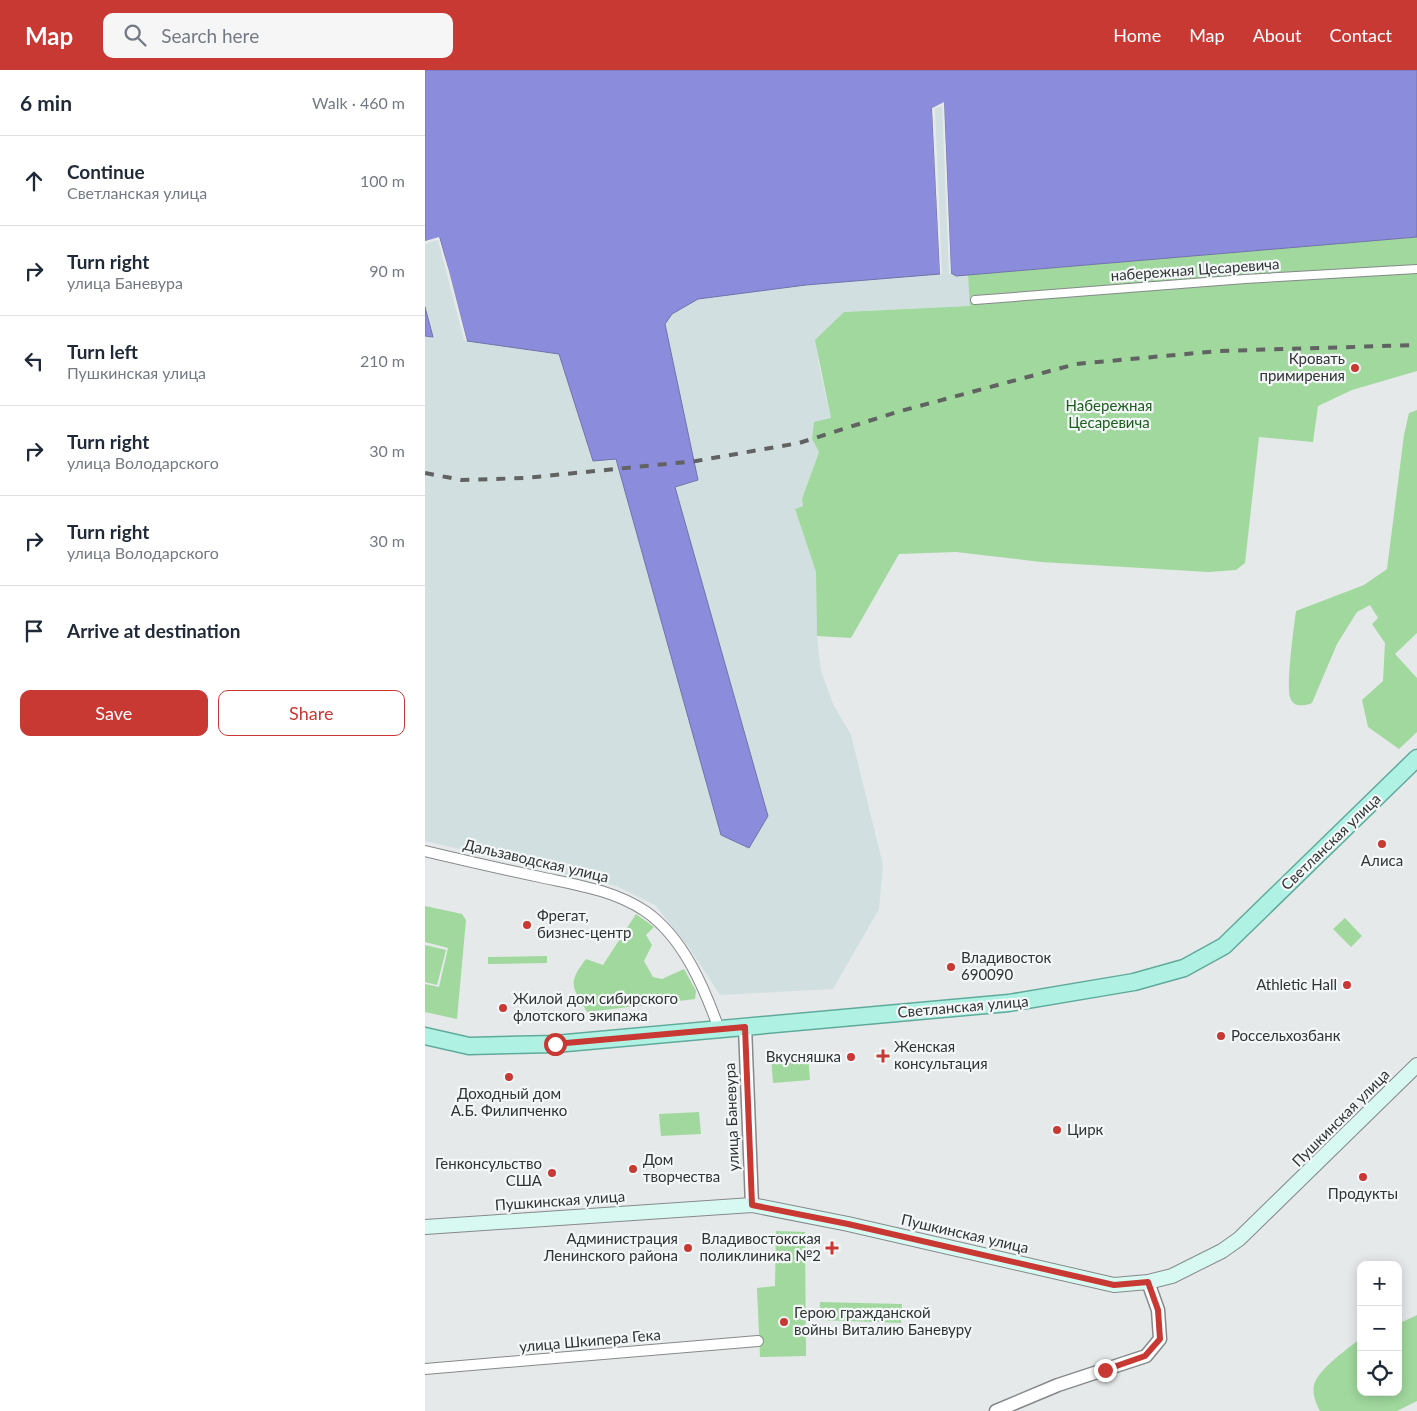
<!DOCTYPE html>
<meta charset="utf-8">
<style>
body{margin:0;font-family:Lato,sans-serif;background:#f6f6f7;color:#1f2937}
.controls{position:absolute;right:15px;bottom:15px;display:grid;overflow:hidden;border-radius:10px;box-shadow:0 2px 12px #0003}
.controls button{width:45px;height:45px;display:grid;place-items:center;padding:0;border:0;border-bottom:1px solid #e0e1e3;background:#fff;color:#1f2937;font:25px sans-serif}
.stop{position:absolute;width:15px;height:15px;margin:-11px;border:4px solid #c83934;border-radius:50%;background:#fff}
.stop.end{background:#c83934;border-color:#fff;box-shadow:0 1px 5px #0008}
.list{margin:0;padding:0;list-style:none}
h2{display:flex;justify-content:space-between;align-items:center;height:65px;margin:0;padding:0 20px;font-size:21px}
h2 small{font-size:16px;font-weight:400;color:#747a83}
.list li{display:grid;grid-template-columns:32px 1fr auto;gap:15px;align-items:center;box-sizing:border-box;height:90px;padding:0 20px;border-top:1px solid #e0e1e3}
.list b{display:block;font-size:19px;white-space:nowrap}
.list p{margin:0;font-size:16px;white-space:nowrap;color:#747a83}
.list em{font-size:16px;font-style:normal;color:#747a83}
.actions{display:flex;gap:10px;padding:15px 20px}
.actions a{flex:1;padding:11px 0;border:1px solid #c83934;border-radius:10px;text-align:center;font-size:18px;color:#c83934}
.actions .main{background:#c83934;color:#fff}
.icon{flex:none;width:28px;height:28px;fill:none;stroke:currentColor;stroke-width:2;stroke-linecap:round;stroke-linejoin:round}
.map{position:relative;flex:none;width:992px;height:1341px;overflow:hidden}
header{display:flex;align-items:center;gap:30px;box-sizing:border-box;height:70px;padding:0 25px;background:#c83934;color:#fff}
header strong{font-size:24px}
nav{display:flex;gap:28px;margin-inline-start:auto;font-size:18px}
.search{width:350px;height:45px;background:#f6f6f7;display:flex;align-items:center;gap:12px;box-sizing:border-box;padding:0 18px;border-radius:10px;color:#747a83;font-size:19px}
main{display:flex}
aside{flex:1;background:#fff}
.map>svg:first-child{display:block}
.built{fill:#d2dfe1}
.green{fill:#a0d89d}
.water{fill:#8c8cdc;stroke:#7172aa}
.pier{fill:#e6e9ea}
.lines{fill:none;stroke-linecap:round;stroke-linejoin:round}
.pedestrian-casing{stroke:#86898a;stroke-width:10}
.minor-casing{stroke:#86898a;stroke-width:12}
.tertiary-casing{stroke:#86898a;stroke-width:15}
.secondary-casing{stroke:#86898a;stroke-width:16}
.primary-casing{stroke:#60aa9b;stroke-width:19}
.pedestrian{stroke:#fff;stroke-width:8}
.minor{stroke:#fff;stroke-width:10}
.tertiary{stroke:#fff;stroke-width:12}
.secondary{stroke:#d7f9f2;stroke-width:14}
.primary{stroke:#aff2e4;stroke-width:16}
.rail{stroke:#616363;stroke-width:4;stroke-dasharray:9 9;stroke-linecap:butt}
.route{stroke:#c83934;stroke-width:6}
.poi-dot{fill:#c83934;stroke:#f3f7f7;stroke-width:2}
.labels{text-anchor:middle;stroke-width:4.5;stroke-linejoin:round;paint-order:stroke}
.street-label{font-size:15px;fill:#323434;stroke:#f3f7f7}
.poi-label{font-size:15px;fill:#323434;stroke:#f3f7f7;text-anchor:start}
.park-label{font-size:15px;fill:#1b5d1c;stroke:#f3f7f7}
</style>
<header>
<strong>Map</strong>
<div class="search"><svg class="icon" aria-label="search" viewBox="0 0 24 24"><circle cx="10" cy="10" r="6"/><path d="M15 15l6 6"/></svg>Search here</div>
<nav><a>Home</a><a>Map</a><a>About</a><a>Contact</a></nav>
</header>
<main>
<aside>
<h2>6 min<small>Walk · 460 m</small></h2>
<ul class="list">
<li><svg class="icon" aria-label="ahead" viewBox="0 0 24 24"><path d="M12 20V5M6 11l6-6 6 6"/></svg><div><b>Continue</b><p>Светланская улица</p></div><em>100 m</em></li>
<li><svg class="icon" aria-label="right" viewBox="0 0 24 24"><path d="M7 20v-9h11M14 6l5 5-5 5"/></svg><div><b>Turn right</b><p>улица Баневура</p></div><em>90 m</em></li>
<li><svg class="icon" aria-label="left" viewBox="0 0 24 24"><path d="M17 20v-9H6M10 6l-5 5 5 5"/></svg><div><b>Turn left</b><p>Пушкинская улица</p></div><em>210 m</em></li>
<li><svg class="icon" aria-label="right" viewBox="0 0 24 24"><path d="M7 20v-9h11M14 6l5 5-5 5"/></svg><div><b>Turn right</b><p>улица Володарского</p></div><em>30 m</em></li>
<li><svg class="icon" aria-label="right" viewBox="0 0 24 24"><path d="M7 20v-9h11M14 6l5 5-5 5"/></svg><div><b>Turn right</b><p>улица Володарского</p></div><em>30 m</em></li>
<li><svg class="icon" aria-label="arrive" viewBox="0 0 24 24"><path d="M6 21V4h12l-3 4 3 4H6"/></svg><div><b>Arrive at destination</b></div></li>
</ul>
<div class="actions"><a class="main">Save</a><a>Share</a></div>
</aside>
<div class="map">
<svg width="992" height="1341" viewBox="0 0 992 1341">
<rect width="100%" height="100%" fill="#e6e9ea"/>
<path class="built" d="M0 0 134 284 167 391 191 389 296 765 343 745 250 417 273 410 240 253 247 244 273 229 381 215 413 213 507 38 537 0 531 206 543 205 546 236 419 242 393 290 406 349 387 369 394 382 377 429 378 436 370 439 391 502 392 566 396 601 408 634 426 665 458 795 454 839 408 919 295 925 265 879 230 835 191 816 0 771V266L8 267 0 237V171L14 167Z"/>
<path class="green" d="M992 167V301L927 320 893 336 888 372 834 367 820 493 811 500 783 502 616 492 531 482 474 484 426 568 392 566 391 502 370 439 378 436 377 429 394 382 387 369 389 352 406 348 390 270 419 242 545 236 543 205Z
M992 340V563L970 584 992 608V662L974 679 943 657 937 630 958 611 960 573 947 554 953 548 945 535 932 542 912 574 887 633C879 636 868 638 865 627 861 616 869 556 871 541L939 515 962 499 979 365 984 343Z
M0 836 37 844 41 850 32 949 0 942V914L14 917 23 878 0 872Z
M211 844 229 857 221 865 227 875 219 891 228 907 237 909 259 899 271 921 270 929 162 942C147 916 142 914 161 889L178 895Z
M920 848 937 866 926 877 908 859Z
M0 875 21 880 12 915 0 912Z
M122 886V893L63 894V887Z
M383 986 385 1010 348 1013 346 988Z
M274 1042 276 1064 236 1066 234 1044Z
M351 1161 380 1162 381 1286 335 1287 332 1218 350 1216Z
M395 1232 477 1234 476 1253 394 1250Z
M992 1245V1331L972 1341H895C891 1334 887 1323 889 1315 893 1299 924 1278 936 1268V1322H973V1254Z"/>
<path class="water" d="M0 0H992V167L531 206 526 203 519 33 507 38 515 204 381 215 273 229 247 244 240 254 273 410 250 417 343 746 324 778 296 765 191 389 168 391 134 284 42 271 15 168 0 171Z
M0 237 8 267 0 266Z"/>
<path class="pier" d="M519 32 526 203 524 204 517 36 510 39 517 204H515L507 38Z
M14 167 24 201 42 271 39 270 13 170 0 174V171Z"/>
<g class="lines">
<defs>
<path id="pedestrian" d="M550 230 820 209 992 199"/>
<path id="minor" d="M0 781C38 790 77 799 115 807 152 815 188 820 220 841 258 867 279 917 294 959
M0 1299 333 1271"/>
<path id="tertiary" d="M320 957 327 1135
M571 1341 633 1315 721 1286 735 1269 733 1240 723 1212"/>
<path id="secondary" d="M0 1157 327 1135 423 1154 689 1215 723 1212 747 1206 797 1181 814 1169 992 995"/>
<path id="primary" d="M0 966 44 976 130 974 584 933 709 912 759 898 799 876 992 688"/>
</defs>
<use href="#pedestrian" class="pedestrian-casing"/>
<use href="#minor" class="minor-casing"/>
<use href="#tertiary" class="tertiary-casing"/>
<use href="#secondary" class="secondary-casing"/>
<use href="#primary" class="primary-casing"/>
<use href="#pedestrian" class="pedestrian"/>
<use href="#minor" class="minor"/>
<use href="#tertiary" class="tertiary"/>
<use href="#secondary" class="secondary"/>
<use href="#primary" class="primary"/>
<path class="rail" d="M0 403 37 410 100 408 271 391 374 373 472 342 651 294 794 281 992 275"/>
</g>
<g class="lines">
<path class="route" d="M130 974 320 957 327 1135 423 1154 689 1215 723 1212 733 1240 735 1269 720 1286 680 1300"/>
</g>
<g class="poi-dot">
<circle cx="930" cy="298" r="5"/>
<circle cx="957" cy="774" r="5"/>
<circle cx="102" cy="855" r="5"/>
<circle cx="526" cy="897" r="5"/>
<circle cx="922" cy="915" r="5"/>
<circle cx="78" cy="938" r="5"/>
<circle cx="796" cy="966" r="5"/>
<path d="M455.5 978.5h5v5h5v5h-5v5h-5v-5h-5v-5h5z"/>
<circle cx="426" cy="987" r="5"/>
<circle cx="84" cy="1007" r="5"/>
<circle cx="632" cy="1060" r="5"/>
<circle cx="208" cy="1099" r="5"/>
<circle cx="127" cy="1103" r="5"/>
<circle cx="938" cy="1107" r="5"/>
<circle cx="263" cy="1178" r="5"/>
<path d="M404.5 1170.5h5v5h5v5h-5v5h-5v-5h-5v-5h5z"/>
<circle cx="359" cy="1252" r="5"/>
</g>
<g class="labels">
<g class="street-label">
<text transform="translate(770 200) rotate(-4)" y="5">набережная Цесаревича</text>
<text transform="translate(906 772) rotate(-44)" y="5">Светланская улица</text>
<text transform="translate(111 791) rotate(13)" y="5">Дальзаводская улица</text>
<text transform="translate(538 937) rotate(-5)" y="5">Светланская улица</text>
<text transform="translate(307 1047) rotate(-92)" y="5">улица Баневура</text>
<text transform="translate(916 1048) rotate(-45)" y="5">Пушкинская улица</text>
<text transform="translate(135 1131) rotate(-4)" y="5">Пушкинская улица</text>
<text transform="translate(540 1164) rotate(13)" y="5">Пушкинская улица</text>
<text transform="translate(165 1271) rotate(-5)" y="5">улица Шкипера Гека</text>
</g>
<g class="poi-label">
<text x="920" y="294" text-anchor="end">Кровать<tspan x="920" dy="17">примирения</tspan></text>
<text x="957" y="796" text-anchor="middle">Алиса</text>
<text x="112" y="851">Фрегат,<tspan x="112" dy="17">бизнес-центр</tspan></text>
<text x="536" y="893">Владивосток<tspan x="536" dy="17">690090</tspan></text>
<text x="912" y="920" text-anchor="end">Athletic Hall</text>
<text x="88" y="934">Жилой дом сибирского<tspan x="88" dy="17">флотского экипажа</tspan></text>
<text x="806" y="971">Россельхозбанк</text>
<text x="469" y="982">Женская<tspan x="469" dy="17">консультация</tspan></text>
<text x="416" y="992" text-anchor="end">Вкусняшка</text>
<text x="84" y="1029" text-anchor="middle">Доходный дом<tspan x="84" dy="17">А.Б. Филипченко</tspan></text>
<text x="642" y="1065">Цирк</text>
<text x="218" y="1095">Дом<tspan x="218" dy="17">творчества</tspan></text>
<text x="117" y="1099" text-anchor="end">Генконсульство<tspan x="117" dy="17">США</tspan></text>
<text x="938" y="1129" text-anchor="middle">Продукты</text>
<text x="253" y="1174" text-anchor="end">Администрация<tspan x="253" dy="17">Ленинского района</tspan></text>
<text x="396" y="1174" text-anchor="end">Владивостокская<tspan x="396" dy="17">поликлиника №2</tspan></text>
<text x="369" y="1248">Герою гражданской<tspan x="369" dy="17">войны Виталию Баневуру</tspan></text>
</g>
<g class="park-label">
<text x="684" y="341">Набережная<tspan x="684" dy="17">Цесаревича</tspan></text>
</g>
</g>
</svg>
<div class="controls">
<button>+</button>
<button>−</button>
<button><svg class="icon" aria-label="locate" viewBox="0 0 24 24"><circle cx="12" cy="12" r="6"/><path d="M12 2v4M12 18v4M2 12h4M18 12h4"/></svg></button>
</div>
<div class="stop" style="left:130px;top:974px"></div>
<div class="stop end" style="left:680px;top:1300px"></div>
</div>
</main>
